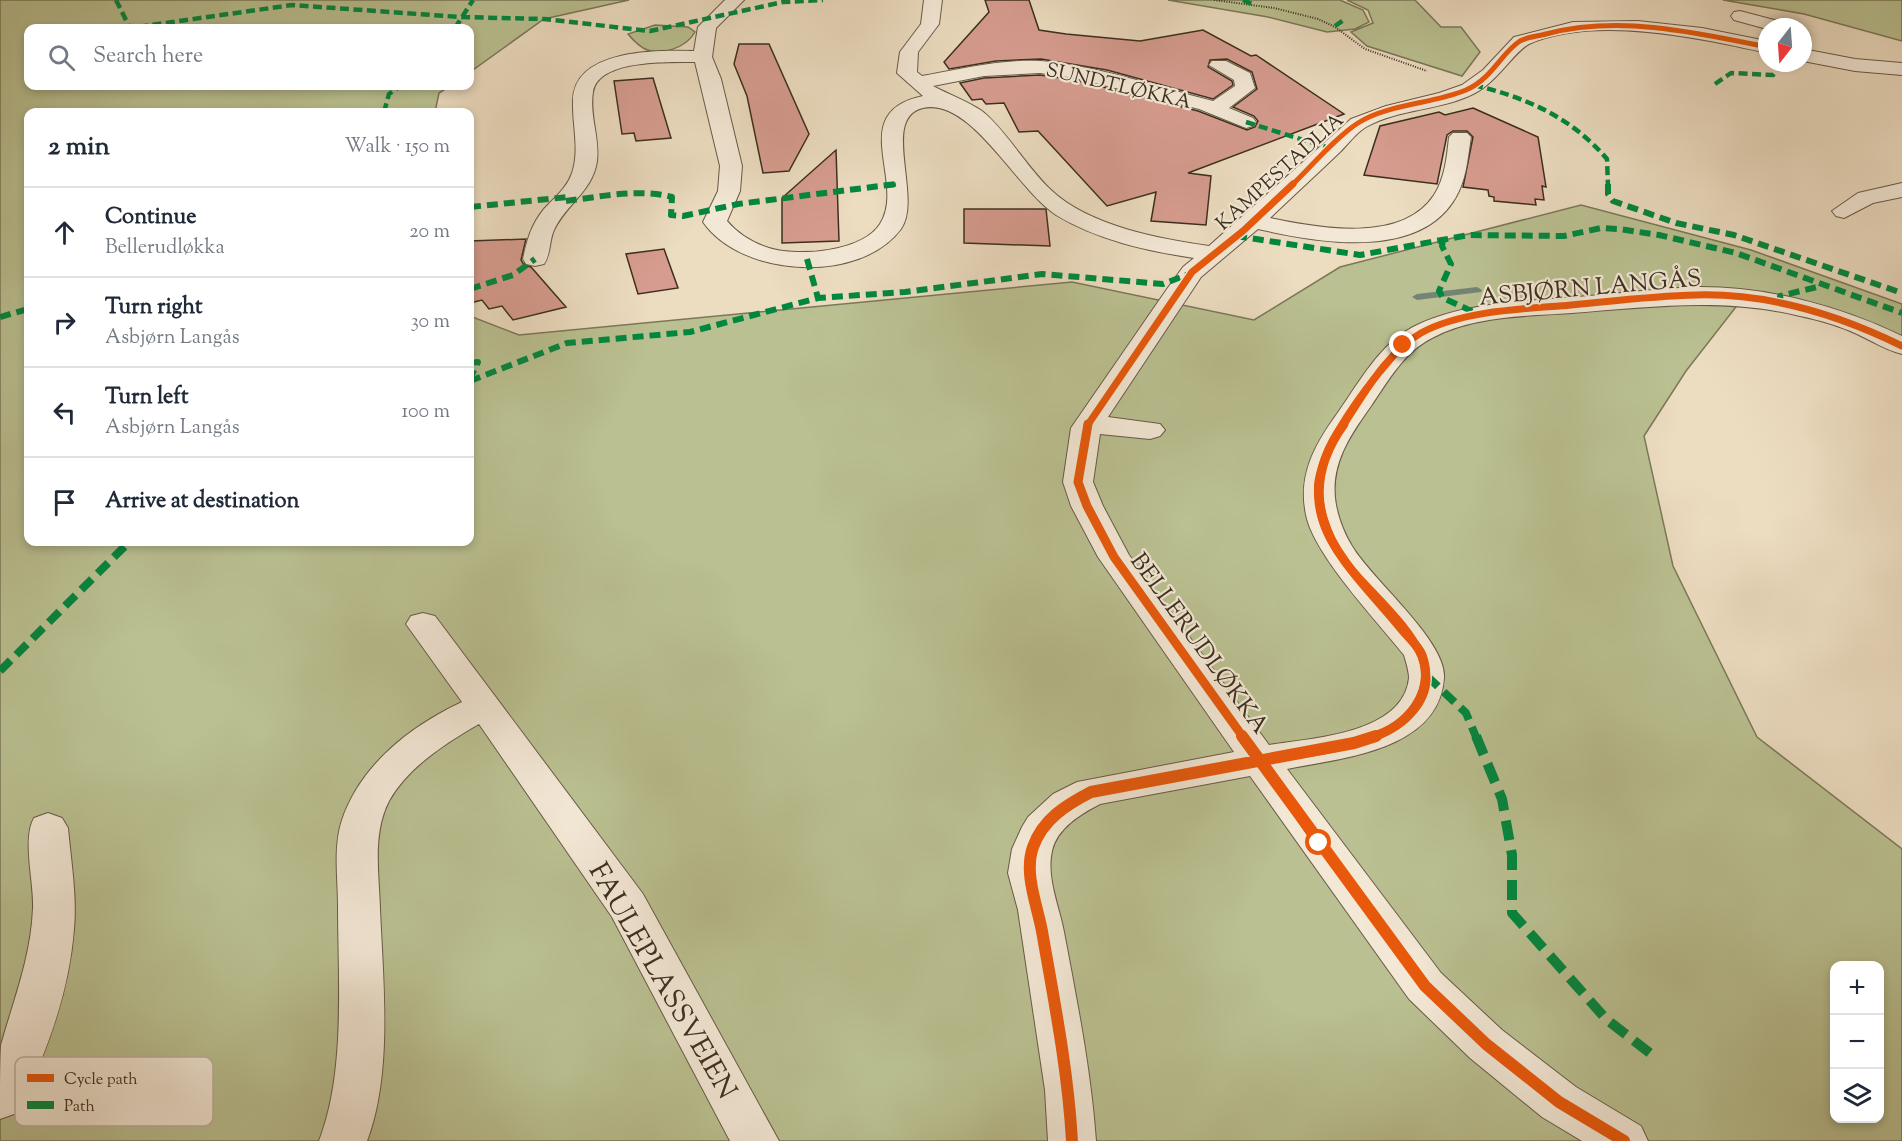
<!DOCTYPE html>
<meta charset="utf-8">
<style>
body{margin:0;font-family:"Sorts Mill Goudy",serif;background:#f6f6f7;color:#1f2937}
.controls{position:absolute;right:18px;bottom:18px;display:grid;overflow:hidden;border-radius:12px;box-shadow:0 3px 9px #0003}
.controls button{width:54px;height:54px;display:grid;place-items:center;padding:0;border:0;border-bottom:2px solid #e0e1e3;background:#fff;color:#1f2937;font:30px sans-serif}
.compass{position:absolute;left:1758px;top:18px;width:54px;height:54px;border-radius:50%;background:#fff;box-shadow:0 3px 9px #0003;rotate:197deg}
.stop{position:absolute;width:18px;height:18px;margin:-14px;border:4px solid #ea580c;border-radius:50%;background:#fff}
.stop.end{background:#ea580c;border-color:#fff;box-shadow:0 2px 6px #0008}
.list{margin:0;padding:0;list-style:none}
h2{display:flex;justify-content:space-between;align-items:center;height:78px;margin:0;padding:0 24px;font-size:26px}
h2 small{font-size:20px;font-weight:400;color:#747a83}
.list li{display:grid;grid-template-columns:39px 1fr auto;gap:18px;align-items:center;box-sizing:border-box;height:90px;padding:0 24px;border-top:2px solid #e0e1e3}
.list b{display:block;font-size:22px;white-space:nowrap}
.list p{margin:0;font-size:20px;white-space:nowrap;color:#747a83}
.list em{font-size:20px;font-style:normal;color:#747a83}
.icon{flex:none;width:33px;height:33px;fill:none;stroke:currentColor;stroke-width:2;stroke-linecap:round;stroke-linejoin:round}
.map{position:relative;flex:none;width:1902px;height:1141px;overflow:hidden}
.search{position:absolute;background:#fff;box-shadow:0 3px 9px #0003;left:24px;top:24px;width:450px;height:66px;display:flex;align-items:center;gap:15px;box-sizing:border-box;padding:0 21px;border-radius:12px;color:#747a83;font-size:22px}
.panel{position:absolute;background:#fff;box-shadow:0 3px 9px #0003;left:24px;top:108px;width:450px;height:438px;border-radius:12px}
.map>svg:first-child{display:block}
.green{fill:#bac091;stroke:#7b7858;stroke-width:1.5;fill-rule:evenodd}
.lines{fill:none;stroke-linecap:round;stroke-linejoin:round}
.stream{fill:#748475;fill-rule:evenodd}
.building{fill:#d69c8f;stroke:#3c2f1f;stroke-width:1.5}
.minor-casing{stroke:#685a47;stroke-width:2}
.path{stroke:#3c2f1f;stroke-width:2;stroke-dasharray:1 1.5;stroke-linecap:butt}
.minor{fill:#f3e8d6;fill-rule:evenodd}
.quiet-far3{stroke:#00873e;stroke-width:4.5;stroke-dasharray:9 4.5;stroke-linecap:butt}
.quiet-far2{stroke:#00873e;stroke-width:6;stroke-dasharray:11 6;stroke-linecap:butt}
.quiet-far1{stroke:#00873e;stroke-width:8;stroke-dasharray:15 8;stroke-linecap:butt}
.quiet{stroke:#00873e;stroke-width:10;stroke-dasharray:20 10;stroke-linecap:butt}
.cycleway-far3-casing{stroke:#f3e8d6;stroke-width:8}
.cycleway-far2-casing{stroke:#f3e8d6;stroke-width:10}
.cycleway-far1-casing{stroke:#f3e8d6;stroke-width:13}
.cycleway-casing{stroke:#f3e8d6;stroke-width:16}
.cycleway-far3{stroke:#e8590c;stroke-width:5}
.cycleway-far2{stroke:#e8590c;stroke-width:7}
.cycleway-far1{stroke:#e8590c;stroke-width:9}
.cycleway{stroke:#e8590c;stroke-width:12}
.route{fill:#ea580c}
.labels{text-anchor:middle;stroke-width:4.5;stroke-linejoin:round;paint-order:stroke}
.far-street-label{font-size:20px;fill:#3c2f1f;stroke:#f3e8d6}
.street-label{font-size:24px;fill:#3c2f1f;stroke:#f3e8d6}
.near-street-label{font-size:28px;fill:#3c2f1f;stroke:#f3e8d6}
.key{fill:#f3e8d6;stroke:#bcb09f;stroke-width:1.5}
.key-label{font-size:16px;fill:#3c2f1f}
</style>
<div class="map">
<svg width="1902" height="1141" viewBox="0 0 1902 1141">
<rect width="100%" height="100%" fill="#ecdcc0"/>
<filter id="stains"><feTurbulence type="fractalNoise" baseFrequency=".00333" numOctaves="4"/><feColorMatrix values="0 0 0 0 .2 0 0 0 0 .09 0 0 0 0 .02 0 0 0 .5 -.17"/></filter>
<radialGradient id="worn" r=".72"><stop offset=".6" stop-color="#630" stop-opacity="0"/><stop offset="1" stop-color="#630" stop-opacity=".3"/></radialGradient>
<path class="green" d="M0 0H629L544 19 470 72V28H28V86H450L439 93 435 112H28V542H470V316L519 335 1072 282 1254 320 1340 267 1581 205 1751 250 1902 304V354L1813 305 1746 294 1686 371 1644 436 1673 566 1757 737 1902 849V1141H0ZM1834 966H1880V1118H1834Z
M1168 0H1340L1363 10 1369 22 1355 29 1327 32 1268 17Z
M1347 0H1415L1441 27H1461L1480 52 1462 76 1367 46 1351 32 1373 23 1368 10Z
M1723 0H1902V41L1804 14Z
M655 25 688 27 695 32C686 48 660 57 643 48 637 44 632 39 628 34Z"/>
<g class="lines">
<path class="stream" d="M1477 287 1482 290 1481 292 1417 300 1412 297 1417 294Z"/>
</g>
<path class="building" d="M985 0H1029L1039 30 1066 34 1140 41 1203 30 1251 56 1256 55 1344 114 1188 173 1211 176 1206 225 1151 221 1156 192 1107 206 1038 131 1019 132 1004 103 986 104 982 99 972 100 960 83 984 78 1040 75 1075 80 1198 111 1247 130 1255 127 1258 121 1254 116 1233 107 1257 89 1252 72 1227 59 1210 60 1208 67 1232 81 1233 85 1213 99 1107 70 1041 59 996 61 949 69 944 62 989 12Z
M739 44H769L809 134 789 171 763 173 747 96 734 64Z
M653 78 671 138 636 141 634 133 622 134 614 81Z
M1473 108 1538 137 1546 187 1542 186 1544 200 1535 199 1536 205 1494 201V197L1489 196 1488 190 1463 187 1473 137 1467 131H1453L1447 135 1437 184 1364 175 1380 126 1439 112 1445 115Z
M836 150 839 241 782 243V198Z
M964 209H1046L1050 246 964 243Z
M526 239 521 260 524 265 531 267 566 307 513 320 502 306 489 309 482 300 470 303V241Z
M664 249 678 288 638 294 626 254Z"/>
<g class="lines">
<defs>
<path id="minor" d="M725 0H744L716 28 712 57 721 79 742 166 740 191 727 221C738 234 753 243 769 248 798 257 862 252 880 224 907 182 845 112 923 96L897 73 900 52 921 24 924 0H942L939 24 918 52 917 72 922 76C961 69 1002 59 1041 61 1099 66 1157 87 1213 101L1235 86 1234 80 1209 65 1212 61H1226L1250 73 1255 88 1229 108 1253 118 1256 122 1253 126 1246 128 1199 109 1075 78 1040 73 984 76 933 86C948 94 967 101 982 111 1005 129 1028 169 1051 190 1089 226 1160 239 1209 246L1351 119 1386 106 1439 93 1462 85 1483 70 1514 37 1573 22 1638 21 1702 28 1767 41V53C1699 38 1595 15 1529 44 1515 51 1496 83 1475 93 1441 111 1400 108 1366 127 1357 132 1348 144 1340 152 1317 174 1293 196 1270 218 1318 228 1402 244 1434 195 1445 178 1447 156 1449 137L1453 133H1467L1471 137C1468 155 1467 174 1459 191 1426 262 1319 243 1258 229L1201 277 1108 417 1160 424 1165 430 1160 436 1150 439 1100 434 1093 482 1103 506 1129 555 1269 745C1312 738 1403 734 1409 678 1409 671 1406 662 1404 655 1377 621 1318 559 1307 519 1296 476 1315 444 1339 411 1360 381 1380 344 1413 327 1458 304 1516 302 1564 298 1608 295 1652 289 1696 287 1766 286 1840 306 1902 336V354C1886 350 1872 341 1857 334 1840 326 1819 320 1800 316 1724 297 1649 307 1572 313 1527 316 1473 316 1432 338 1404 352 1388 381 1371 406 1349 437 1329 466 1336 505 1339 520 1344 533 1352 546 1371 579 1447 641 1444 678 1439 751 1341 758 1287 769L1441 973 1502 1030 1576 1087 1641 1126 1648 1141H1582L1542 1117 1470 1058 1409 999 1250 776 1100 804C1081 814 1057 828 1052 851 1046 878 1059 905 1064 932 1077 1001 1091 1070 1096 1141H1048L1045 1090 1018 910 1008 873 1012 849 1022 827 1028 817 1053 794 1077 782 1234 752 1098 557 1071 506 1063 482 1071 428 1167 289 1183 267 1194 258C1147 251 1097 240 1056 215 1017 190 971 97 923 108 880 118 923 198 901 229 860 284 742 278 703 222L718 191 720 166 695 62C670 62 598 59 593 92 589 115 600 138 597 161 593 191 566 204 554 230 549 241 551 254 544 264L535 266 526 264 523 259C527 240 531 225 544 209 554 198 567 188 572 173 580 149 572 125 573 101 573 49 657 50 694 51L698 27Z
M1740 11 1786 23 1789 27 1767 29 1734 20 1731 16 1734 12Z
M1803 49 1855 59 1902 63V75L1855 71 1803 61Z
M1902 183V197L1873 203 1844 218 1836 216 1832 211 1858 193Z
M423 613 435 616 643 894 779 1141H730L612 917 479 724C446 743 408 767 389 801 372 834 379 873 380 909 383 981 393 1073 367 1141H319C346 1072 338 979 338 906 338 878 333 847 342 820 361 764 411 726 462 702L406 624 411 616Z
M48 813 62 818 68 828C71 862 77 895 74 929 69 994 46 1055 17 1113L0 1119C0 1098 0 1064 1 1045 14 999 31 957 33 908 34 882 22 839 34 818Z"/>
</defs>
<use href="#minor" class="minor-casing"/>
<path class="path" d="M1214 0 1274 8 1318 19 1335 27 1365 49 1427 71"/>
<use href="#minor" class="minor"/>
<path class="quiet-far3" d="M116 0 130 28 292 5 460 17 544 19 650 31 783 2 823 0
M1243 0 1254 5
M1335 26 1345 19
M455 28 473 0
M1715 84 1731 73 1773 75 1781 65
M1474 85C1527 98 1571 117 1607 159L1608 186
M384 112 389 94 400 86
M1246 122 1329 148
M887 186 898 184"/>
<path class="quiet-far2" d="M1608 184V194L1613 201 1676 223 1734 235 1902 293
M566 201C599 197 639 188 672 197L671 215 683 216 738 204 896 184
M470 207 568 197
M1236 236 1360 255 1469 235 1564 236 1601 228 1619 229 1659 235 1736 253 1902 313
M1443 240 1442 246 1451 264 1439 291 1443 298 1478 314
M807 259 818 298
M470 289 513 275 535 259
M1780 304V296L1817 287
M0 317 28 309
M470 363 478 362 470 379
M470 381 567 343 690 332 818 298 905 292 1042 274 1163 284 1189 274"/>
<path class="quiet-far1" d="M0 671 129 542
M1427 676 1466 713 1476 737"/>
<path class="quiet" d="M1476 736 1502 799 1512 855V913L1606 1019 1655 1057"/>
<defs>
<path id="cycleway-far3" d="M1291 186C1310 168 1336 137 1358 123 1387 104 1433 104 1466 90 1492 79 1501 53 1520 41 1527 37 1539 36 1546 34 1619 15 1695 32 1767 47"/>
<path id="cycleway-far2" d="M1087 426 1192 272 1243 231 1293 184
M1343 426C1365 393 1386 353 1421 333 1459 312 1517 309 1559 306 1605 302 1650 296 1696 295 1767 293 1839 315 1902 346"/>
<path id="cycleway-far1" d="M1088 424 1078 482 1087 506 1114 557 1243 737
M1344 424C1323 453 1313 484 1323 519 1333 557 1375 596 1399 626 1406 635 1418 645 1422 655 1429 674 1426 691 1415 707 1404 722 1389 732 1371 737"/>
<path id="cycleway" d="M1242 736 1425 986 1486 1044 1559 1102 1624 1141
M1072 1141C1068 1072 1055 1005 1043 937 1039 909 1023 875 1033 847 1043 819 1066 805 1091 792L1354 743 1376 736"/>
</defs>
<use href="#cycleway-far3" class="cycleway-far3-casing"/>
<use href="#cycleway-far2" class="cycleway-far2-casing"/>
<use href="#cycleway-far1" class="cycleway-far1-casing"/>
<use href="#cycleway" class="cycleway-casing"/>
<use href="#cycleway-far3" class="cycleway-far3"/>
<use href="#cycleway-far2" class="cycleway-far2"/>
<use href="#cycleway-far1" class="cycleway-far1"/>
<use href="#cycleway" class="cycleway"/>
</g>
<path class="route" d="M1400 343 1407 345C1378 380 1319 444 1323 492 1324 512 1332 534 1343 552 1371 595 1461 652 1420 709 1412 720 1401 729 1389 735 1354 753 1308 756 1270 764L1323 840 1325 843 1319 847 1314 846 1257 762 1262 758C1296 751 1352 745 1382 730 1410 715 1432 684 1415 652 1385 597 1312 560 1314 489 1315 445 1370 375 1400 343Z"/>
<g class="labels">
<g class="far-street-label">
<text transform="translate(1119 85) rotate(13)" y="7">SUNDTLØKKA</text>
<text transform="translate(1279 171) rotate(-42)" y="7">KAMPESTADLIA</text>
</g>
<g class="street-label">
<text transform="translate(1590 287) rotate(-5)" y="8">ASBJØRN LANGÅS</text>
<text transform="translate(1200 643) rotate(54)" y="8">BELLERUDLØKKA</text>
</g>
<g class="near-street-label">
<text transform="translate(664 980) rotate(60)" y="10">FAULEPLASSVEIEN</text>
</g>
</g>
<rect x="15" y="1057" width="198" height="69" rx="9" class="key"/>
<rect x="27" y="1074" width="27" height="8" fill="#e8590c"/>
<rect x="27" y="1101" width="27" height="8" fill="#00873e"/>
<g class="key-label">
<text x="64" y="1084">Cycle path</text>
<text x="64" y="1111">Path</text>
</g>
<rect width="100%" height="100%" filter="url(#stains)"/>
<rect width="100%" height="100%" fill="url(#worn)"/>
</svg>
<div class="controls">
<button>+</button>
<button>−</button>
<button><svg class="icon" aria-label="layers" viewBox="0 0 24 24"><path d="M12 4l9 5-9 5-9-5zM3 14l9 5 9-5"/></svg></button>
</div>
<svg class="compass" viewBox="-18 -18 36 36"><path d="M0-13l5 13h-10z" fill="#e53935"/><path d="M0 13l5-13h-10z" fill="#747a83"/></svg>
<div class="stop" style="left:1319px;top:843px"></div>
<div class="stop end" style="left:1403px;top:345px"></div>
<div class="search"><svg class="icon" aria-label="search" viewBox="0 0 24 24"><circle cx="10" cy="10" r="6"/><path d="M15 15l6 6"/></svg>Search here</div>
<section class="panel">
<h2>2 min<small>Walk · 150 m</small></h2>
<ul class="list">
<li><svg class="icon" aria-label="ahead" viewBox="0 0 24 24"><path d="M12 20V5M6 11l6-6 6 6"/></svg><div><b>Continue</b><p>Bellerudløkka</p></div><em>20 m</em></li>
<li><svg class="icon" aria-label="right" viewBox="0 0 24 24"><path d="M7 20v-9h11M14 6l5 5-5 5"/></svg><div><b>Turn right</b><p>Asbjørn Langås</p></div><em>30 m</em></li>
<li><svg class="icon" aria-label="left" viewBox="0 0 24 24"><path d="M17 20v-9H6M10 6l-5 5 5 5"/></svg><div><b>Turn left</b><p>Asbjørn Langås</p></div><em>100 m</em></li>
<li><svg class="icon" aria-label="arrive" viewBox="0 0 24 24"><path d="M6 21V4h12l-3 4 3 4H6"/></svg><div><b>Arrive at destination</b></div></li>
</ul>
</section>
</div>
